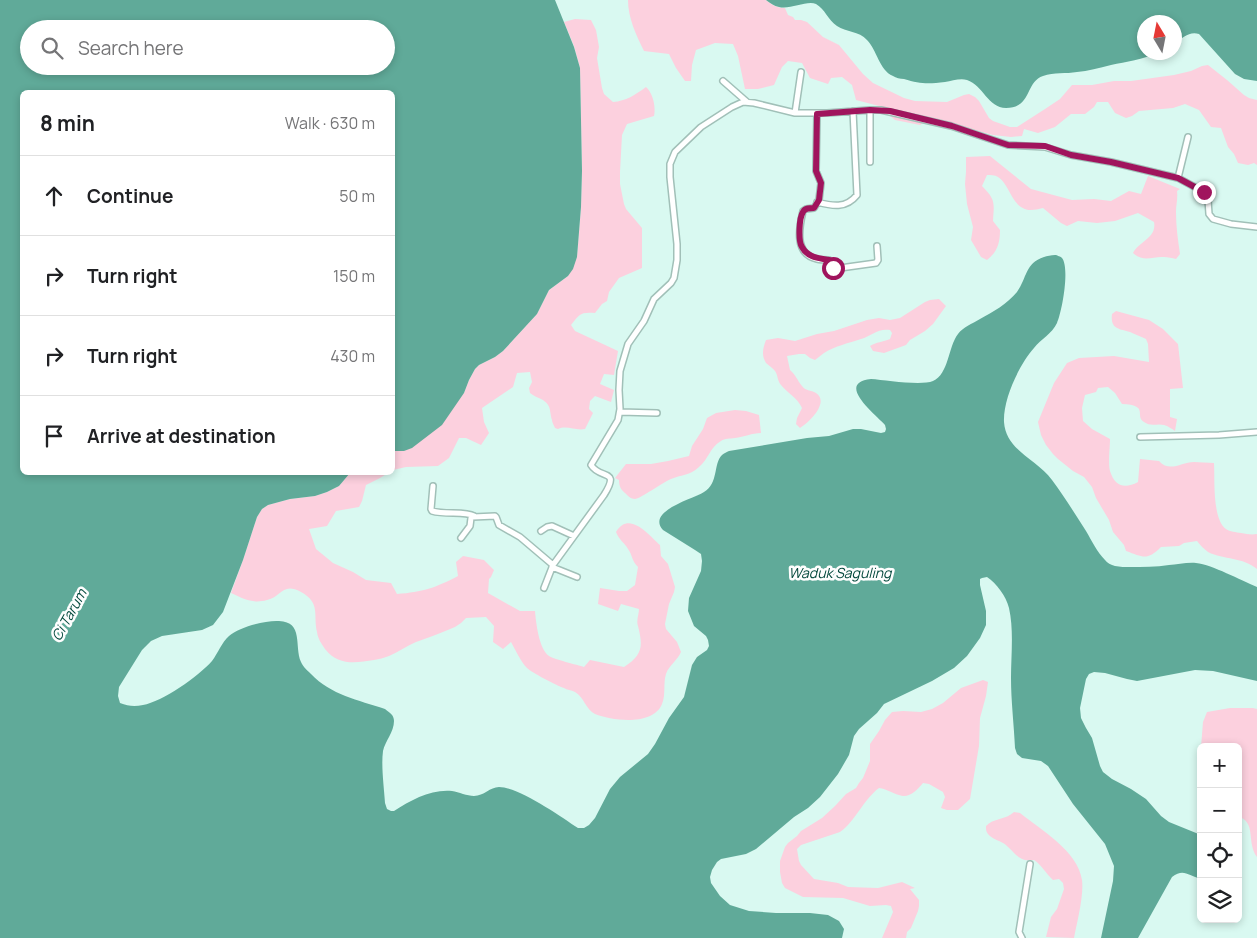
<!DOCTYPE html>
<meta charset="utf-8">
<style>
body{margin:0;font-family:Manrope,sans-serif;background:#f6f6f6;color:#202124}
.controls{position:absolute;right:15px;bottom:15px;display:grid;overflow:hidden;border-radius:8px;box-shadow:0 2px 8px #0003}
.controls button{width:45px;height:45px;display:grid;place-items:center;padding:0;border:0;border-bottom:1px solid #e0e0e0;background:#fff;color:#202124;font:25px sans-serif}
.compass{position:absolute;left:1137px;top:15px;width:45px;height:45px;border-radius:50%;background:#fff;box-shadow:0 2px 8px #0003;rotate:350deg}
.stop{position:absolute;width:15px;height:15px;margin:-11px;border:4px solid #a0145d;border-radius:50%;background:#fff}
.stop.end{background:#a0145d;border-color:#fff;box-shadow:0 1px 5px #0008}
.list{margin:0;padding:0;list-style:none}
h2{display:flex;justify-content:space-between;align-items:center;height:65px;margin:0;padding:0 20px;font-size:21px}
h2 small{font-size:16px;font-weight:400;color:#757577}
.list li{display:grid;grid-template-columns:32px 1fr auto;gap:15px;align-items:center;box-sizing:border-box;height:80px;padding:0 20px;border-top:1px solid #e0e0e0}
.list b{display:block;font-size:19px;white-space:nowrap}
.list em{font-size:16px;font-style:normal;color:#757577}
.icon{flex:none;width:28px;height:28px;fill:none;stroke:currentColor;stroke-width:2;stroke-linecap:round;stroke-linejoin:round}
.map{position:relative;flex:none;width:1257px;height:938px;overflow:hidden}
.search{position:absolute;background:#fff;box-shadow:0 2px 8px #0003;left:20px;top:20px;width:375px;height:55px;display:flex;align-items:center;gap:12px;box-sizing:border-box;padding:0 18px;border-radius:28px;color:#757577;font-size:19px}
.panel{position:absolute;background:#fff;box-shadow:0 2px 8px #0003;left:20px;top:90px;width:375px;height:385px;border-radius:8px}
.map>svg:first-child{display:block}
.green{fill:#fcd0de}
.water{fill:#60aa99;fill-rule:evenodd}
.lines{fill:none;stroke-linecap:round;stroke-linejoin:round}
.street-casing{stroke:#a1c0b8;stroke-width:8}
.street{stroke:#fff;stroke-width:5}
.route{stroke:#a0145d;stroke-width:6}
.labels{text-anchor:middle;stroke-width:5;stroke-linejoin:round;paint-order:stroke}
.water-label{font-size:14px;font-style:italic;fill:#04493d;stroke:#fefefe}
</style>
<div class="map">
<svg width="1257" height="938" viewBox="0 0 1257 938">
<rect width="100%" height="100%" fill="#d9f9f1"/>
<path class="green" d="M628 0H766C772 5 777 8 785 8L788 15 793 17 795 20H801L807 22 823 37 839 45 863 74 873 83 904 98 915 101 947 102 964 95 969 94 975 97 979 101 989 118 993 121 1010 127H1017L1045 109 1060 99 1072 85H1092L1114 81H1131L1174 75 1191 71 1202 66 1208 65 1227 80 1244 95 1249 98 1257 100V165L1254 163 1248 165 1238 163 1234 154 1228 147 1221 128 1211 127 1199 110 1185 104 1173 108 1139 111 1132 116 1126 118 1115 113 1108 102H1097L1094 107 1085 114H1071L1055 127 1038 133 1024 129 1022 136 1011 137 993 135 931 118 920 125 895 120 879 106 856 100 852 85 842 77 831 78 828 84 810 78 802 63 788 61 782 67 774 85 758 89H745L738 56 733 44 715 43 696 50 692 65 691 81H685L676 68 669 54 644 51C636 35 628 18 628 0Z
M575 19 591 20 596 30 599 47 597 58 602 88 604 94 613 102C626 101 635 95 646 87 653 93 656 107 654 116L627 124 622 135 620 172V184L624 204 626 209 642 228V268L619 278 609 292 607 301 602 304 595 313C580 312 580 314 571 325L575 331 618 351 614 375 604 374 600 384 614 390 611 402 595 396 590 401 589 409 593 413 585 429C575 431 567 425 558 429L555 428C554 425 552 423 552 420 549 410 552 405 541 399 537 397 534 396 530 393L529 388 532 382 530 372 517 373 513 387 482 408 484 422 489 433 481 445 466 438H459L449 458 438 466 406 467 393 470V451H404L464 393 469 380 475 369 479 365 495 357 503 351 537 314 549 290 568 276 577 257 581 207 582 170 580 68 574 46 564 22Z
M990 156 1031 189 1072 200 1094 199 1111 201 1129 191 1141 194 1148 176 1180 189 1177 191C1178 198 1176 205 1176 212 1176 227 1178 240 1180 254L1176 259C1172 258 1168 257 1164 257 1153 256 1144 263 1133 253 1139 241 1157 238 1154 222L1138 213 1115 221 1097 223 1078 221 1067 226 1061 223 1043 208C1039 209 1034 210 1031 210 1012 210 1010 184 998 177 995 175 990 175 987 175L982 186C996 200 994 203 993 221L1000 230C1000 244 997 252 987 260L981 257 971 240 973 227 967 204 965 184 966 172V157Z
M939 299 946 306 933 324 925 331 910 340 906 345 884 353 873 351 870 346C876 342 883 342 890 339L892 333 890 330C878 328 871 336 861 339 849 343 835 346 824 353 821 355 818 358 815 360L810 358 805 354H799L787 356 790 370C796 375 797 380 802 386 805 391 811 390 816 393 830 402 809 423 800 428L796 424 797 418 802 408C797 397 788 394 781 385 777 380 778 375 775 371 773 368 769 366 766 363 761 355 763 348 766 340L778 338 795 341 817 334 834 331 867 320 879 318 890 320 900 318 925 302 930 300Z
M1116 311 1149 320 1163 329 1178 344 1183 388 1170 389V417L1177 419 1175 431C1172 429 1168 426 1164 425 1157 423 1151 427 1144 422 1134 416 1150 405 1122 404L1115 393 1108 387 1098 388 1096 392 1085 395 1082 408 1083 421 1092 429 1110 439C1110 447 1108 464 1110 471 1115 487 1125 489 1138 482L1140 459 1159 461C1170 473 1181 462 1194 462 1200 462 1208 463 1214 463 1215 479 1212 519 1226 529 1230 532 1236 532 1241 533 1247 534 1251 535 1257 534V569C1243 557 1224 560 1208 552 1204 549 1200 545 1197 541L1184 543 1179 546 1161 547C1147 561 1143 557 1126 551L1124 545 1113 532 1109 520 1096 498 1092 487 1084 477 1073 471 1058 459 1053 454 1046 445 1041 435 1038 422 1054 383 1067 363 1079 358 1114 356 1149 362 1148 344 1146 339C1141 337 1135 334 1130 332 1119 329 1110 329 1112 314Z
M735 410 746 411 759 415 761 433C752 433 744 437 735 438 730 439 725 438 721 441 709 448 709 459 699 467 689 476 683 474 671 479 663 482 640 499 635 499 631 499 628 496 625 493 621 490 619 486 619 480L615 478 626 464H651L668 461 689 456 692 446 703 429 707 418 716 413Z
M350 473H388L380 478 366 485 362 501 359 507 336 511 327 526 309 529 316 549 333 563 353 572 366 580 391 583 397 594C423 592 435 588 458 576L456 562 463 556 484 560 494 570 491 577 489 579 488 593 520 611H535C536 623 539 649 549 656 553 659 578 665 584 667L590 660 624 667C643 655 643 646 638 626 636 621 639 614 639 609L621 604 618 611 598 604 600 588 619 591H627L635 585 638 567C631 560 633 556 628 549 624 542 619 540 616 532 629 510 649 535 660 545L661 556 668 564 675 587 674 592 669 604 665 624 666 629 677 642 681 652C678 660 669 665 666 674 663 683 666 695 662 704 653 726 613 721 595 714 586 710 584 697 575 692 571 690 567 690 564 688 557 686 531 672 527 668 521 662 515 649 511 642L503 649 493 642 494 626 486 617 466 618 461 623 455 627C447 630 439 634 430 637 425 639 421 640 416 642 407 646 398 652 389 656 384 658 379 659 374 660 356 663 338 666 325 649 321 643 318 639 317 632 313 615 321 603 301 592 282 582 282 597 267 600 253 604 244 599 231 593L243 560 257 517 262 509 268 505 290 499 315 496 327 492 339 486Z
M983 680 988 682 986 696 980 718 979 746 970 799 958 810H947L941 808 945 797 943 792 929 784 923 783C917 790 909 799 899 795 892 793 887 789 879 788 863 800 855 822 840 832L801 845 797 849 799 861 801 865 814 879 838 883 848 887 878 888 902 882 915 888 910 889 919 900V906L918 911 911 928 907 932 906 938H882L893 912 891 906 886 905 870 906 843 898 803 897 785 888 782 883 780 872V861L785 847 788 843 797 836 801 831 822 818 835 806 846 794 856 788 859 783 863 778 870 761V744L879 731 885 720 892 712 903 711 921 712 932 709 943 703 961 688Z
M1230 708H1253L1257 709V857C1246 842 1257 823 1238 816V747H1201L1203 722 1207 712Z
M1014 812 1020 813C1041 830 1078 851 1082 880 1084 896 1077 922 1074 938L1046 937 1051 917 1057 909 1064 889 1063 883 1059 879 1053 880C1046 874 1042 865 1034 860 1030 860 1026 861 1022 859 1015 856 1010 847 1003 843 998 840 992 839 988 834 986 831 986 830 986 826 993 818 1006 820 1014 812Z"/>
<path class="water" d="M0 0H555L574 47 580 68 582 171 581 207 577 257 573 269 568 276 549 290 537 314 503 351 495 357 479 365 475 369 469 380 464 393 442 425 412 448 404 451H393L392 92H22V472L350 473 339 486 327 492 315 496 290 499 268 505 262 509 257 517 243 560 223 612 213 625 202 630 162 636 151 641 142 650 119 687 118 696 120 703C128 706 134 707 143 705 162 702 199 676 212 661 218 653 222 642 229 636 239 627 266 620 279 621 304 622 294 646 301 662 303 667 308 671 311 674 331 695 358 700 385 709 390 713 394 715 394 721 394 732 385 741 383 751 381 766 384 787 385 803L387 809 391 811H394C411 800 431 789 452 791 459 792 467 796 474 796 484 796 490 787 499 787 519 787 560 816 578 828H584L589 825 595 818 610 789 620 777 648 754 655 744 669 718 684 697 692 665 697 657 707 650 709 646 708 640 706 636 694 626 688 611 689 598 701 571 702 561 701 554 695 550 663 530C646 511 693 499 704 492 719 483 713 464 722 455 724 453 727 452 729 451L807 438 829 436 853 429H861L881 433 885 432 886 429 885 425C875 414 835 383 871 379 885 380 921 386 933 381 949 374 948 347 958 334 963 327 972 324 980 319 993 312 1007 304 1017 292 1027 278 1025 263 1044 257 1047 256 1051 255 1055 255 1057 255 1061 257 1062 258 1070 268 1062 312 1057 323 1052 334 1041 339 1034 348 1019 365 1003 399 1004 422 1006 451 1037 459 1052 480 1064 496 1075 514 1086 531 1092 541 1097 552 1105 560 1107 563 1111 565 1115 566 1120 567 1125 567 1130 567 1143 567 1156 567 1169 565 1177 565 1187 562 1196 563 1213 565 1240 580 1257 587V681L1213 671 1195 670 1137 681 1127 679 1105 673 1094 672 1089 674 1086 679 1080 708 1081 718 1086 728 1092 738 1100 766 1103 772 1112 779 1131 789 1146 799 1161 816 1169 822 1201 835V879C1188 876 1184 868 1172 877L1138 938H1101L1113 881 1114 866 1105 844 1073 804 1048 766 1041 761 1022 758 1017 754 1015 748C1014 725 1011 701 1011 678 1011 656 1014 630 1009 608 1006 596 997 584 987 577L982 578 980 579V585L986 611V625L980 638 967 656 954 668 932 681 884 704 877 713 859 729 854 736 849 755 838 774 820 797 808 808 794 817 756 849 746 854 721 859 717 862 712 870 710 877 711 883 720 896 730 905 749 911 776 913H810L828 915 839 921 844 929 842 938H0ZM29 29H386V66H29Z
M766 0H1257V81L1244 79 1235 74 1199 34C1189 31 1183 38 1175 43L1174 22H1144V52L1158 53C1143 59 1126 62 1111 65 1099 68 1088 71 1077 72 1066 74 1054 72 1043 76 1025 82 1032 108 1006 108 988 108 983 85 967 80 960 78 952 81 945 82 928 84 920 84 904 79 900 79 896 78 893 76 879 70 877 50 867 40 859 31 846 32 837 26 828 20 825 9 816 4 807 0 790 10 779 7 774 6 770 3 766 0Z"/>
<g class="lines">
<defs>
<path id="street" d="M723 81 747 102
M795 113 801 72
M817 113 816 171 821 183 819 200 814 208 806 209 803 211C799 228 794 254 817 259 821 260 826 260 829 260L833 269 876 263 878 260 877 246
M870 162V110
M1178 178 1188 137
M817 202C832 206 846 209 857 195L853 111
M620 412 657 413
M1140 437 1219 435 1257 432
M433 486 431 509 432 511C445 515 465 511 474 516
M541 531 547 527 552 526 574 536
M461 538 470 526 471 518 473 517 495 516 496 517 499 525 520 537 553 565
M552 567 577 577
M544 588 553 565 604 495C621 468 600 480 591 465L618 420 620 409 619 390 620 371 628 344 644 321 654 299 671 283 674 278 677 260V244L670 177V164L675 152 701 127 732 107 743 102 754 103 795 113H827L870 110H881L951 126 1008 145 1045 147 1071 155 1111 162 1178 178 1204 192 1208 200 1209 214 1213 219 1231 224 1257 227
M1022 938 1019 932 1030 864"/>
</defs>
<use href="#street" class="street-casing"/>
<use href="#street" class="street"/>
</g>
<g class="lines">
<path class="route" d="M833 268 829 260C819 258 808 258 802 247 798 241 799 218 803 212 805 208 810 208 814 208L819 200 821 183 816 171 817 114 870 110 890 111 952 126 1008 145 1045 146 1071 155 1111 162 1178 178 1204 192"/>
</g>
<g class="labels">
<g class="water-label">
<text x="840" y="578">Waduk Saguling</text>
<text transform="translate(69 615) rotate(-61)" y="5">Ci Tarum</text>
</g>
</g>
</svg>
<div class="controls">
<button>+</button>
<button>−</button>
<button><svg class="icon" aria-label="locate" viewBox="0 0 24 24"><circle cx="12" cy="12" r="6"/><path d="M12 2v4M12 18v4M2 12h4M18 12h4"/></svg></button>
<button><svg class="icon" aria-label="layers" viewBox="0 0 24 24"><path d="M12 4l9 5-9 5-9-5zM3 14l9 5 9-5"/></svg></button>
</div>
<svg class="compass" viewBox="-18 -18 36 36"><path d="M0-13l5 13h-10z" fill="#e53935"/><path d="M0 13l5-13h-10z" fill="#757577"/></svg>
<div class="stop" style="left:833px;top:268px"></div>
<div class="stop end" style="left:1204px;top:192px"></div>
<div class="search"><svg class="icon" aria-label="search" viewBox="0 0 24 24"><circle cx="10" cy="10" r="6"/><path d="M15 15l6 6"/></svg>Search here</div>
<section class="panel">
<h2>8 min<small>Walk · 630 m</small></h2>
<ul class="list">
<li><svg class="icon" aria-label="ahead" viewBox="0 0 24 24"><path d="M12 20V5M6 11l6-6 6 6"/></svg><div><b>Continue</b></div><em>50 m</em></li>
<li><svg class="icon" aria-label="right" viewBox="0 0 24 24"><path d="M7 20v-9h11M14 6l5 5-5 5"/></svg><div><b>Turn right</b></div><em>150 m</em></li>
<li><svg class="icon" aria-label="right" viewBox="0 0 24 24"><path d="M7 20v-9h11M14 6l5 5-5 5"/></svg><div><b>Turn right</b></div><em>430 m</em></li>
<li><svg class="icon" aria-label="arrive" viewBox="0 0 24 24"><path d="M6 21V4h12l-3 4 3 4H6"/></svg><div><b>Arrive at destination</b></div></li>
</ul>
</section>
</div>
